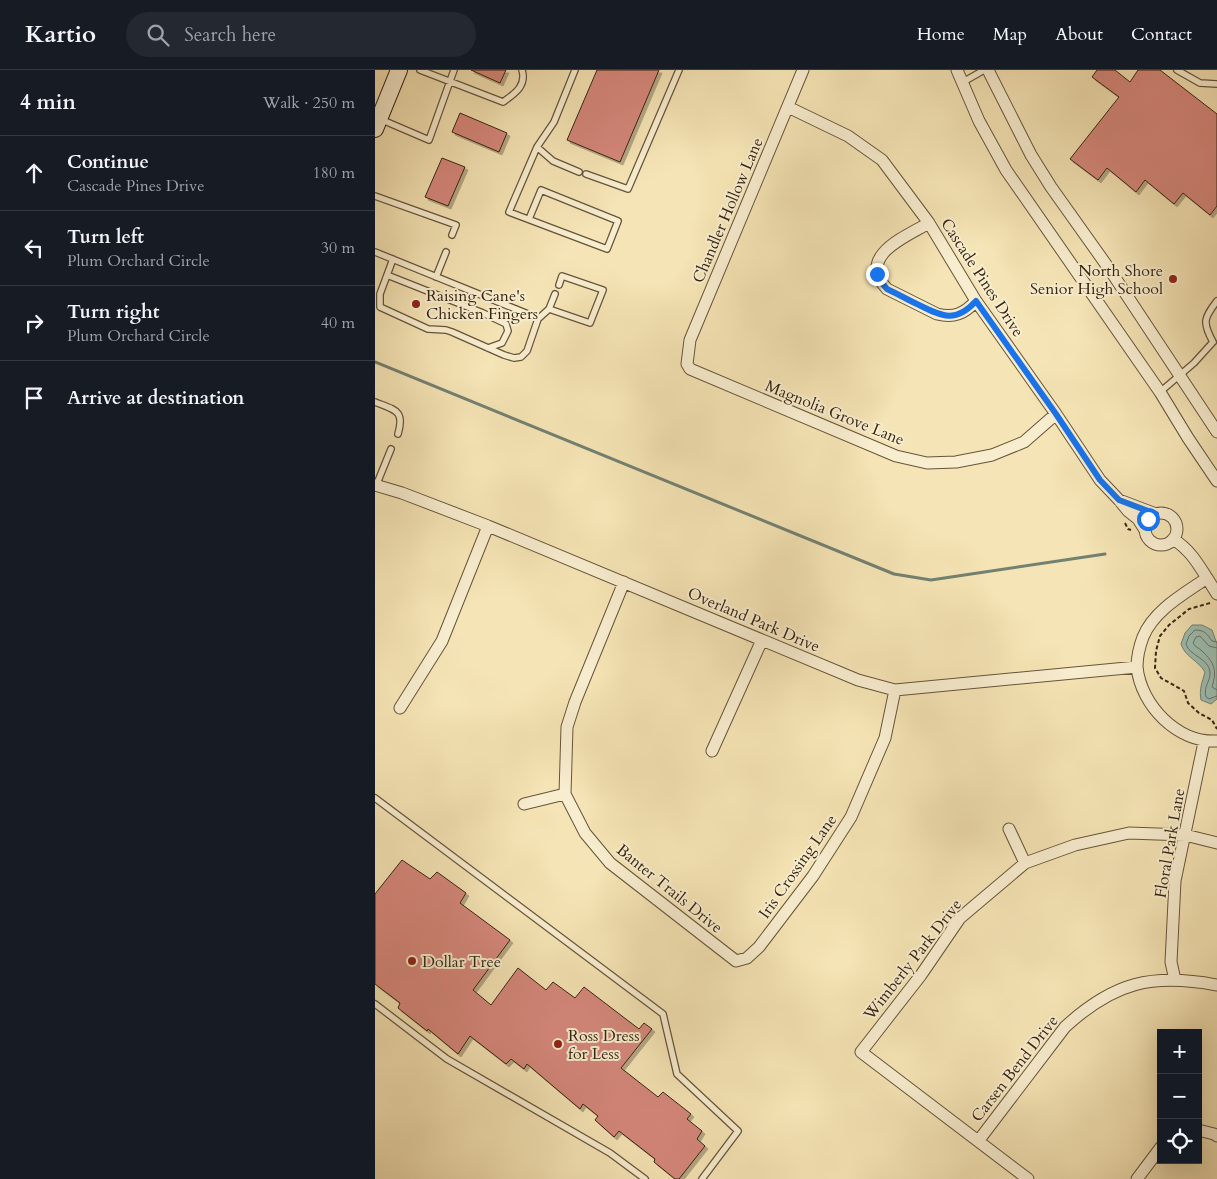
<!DOCTYPE html>
<meta charset="utf-8">
<style>
body{margin:0;font-family:Cardo,serif;background:#242831;color:#f1f3f6}
.controls{position:absolute;right:15px;bottom:15px;display:grid;overflow:hidden;border-radius:0px;box-shadow:0 5px 20px #0002}
.controls button{width:45px;height:45px;display:grid;place-items:center;padding:0;border:0;border-bottom:1px solid #363941;background:#171b24;color:#f1f3f6;font:25px sans-serif}
.stop{position:absolute;width:15px;height:15px;margin:-11px;border:4px solid #1a73e8;border-radius:50%;background:#fff}
.stop.end{background:#1a73e8;border-color:#fff;box-shadow:0 1px 5px #0008}
.list{margin:0;padding:0;list-style:none}
h2{display:flex;justify-content:space-between;align-items:center;height:65px;margin:0;padding:0 20px;font-size:21px}
h2 small{font-size:16px;font-weight:400;color:#9ea1a6}
.list li{display:grid;grid-template-columns:32px 1fr auto;gap:15px;align-items:center;box-sizing:border-box;height:75px;padding:0 20px;border-top:1px solid #363941}
.list b{display:block;font-size:19px;white-space:nowrap}
.list p{margin:0;font-size:16px;white-space:nowrap;color:#9ea1a6}
.list em{font-size:16px;font-style:normal;color:#9ea1a6}
.icon{flex:none;width:28px;height:28px;fill:none;stroke:currentColor;stroke-width:2;stroke-linecap:round;stroke-linejoin:round}
.map{position:relative;flex:none;width:842px;height:1109px;overflow:hidden}
header{display:flex;align-items:center;gap:30px;box-sizing:border-box;height:70px;padding:0 25px;background:#171b24;border-bottom:1px solid #363941}
header strong{font-size:24px}
nav{display:flex;gap:28px;margin-inline-start:auto;font-size:18px}
.search{width:350px;height:45px;background:#242831;display:flex;align-items:center;gap:12px;box-sizing:border-box;padding:0 18px;border-radius:28px;color:#9ea1a6;font-size:19px}
main{display:flex}
aside{flex:1;background:#171b24}
.map>svg:first-child{display:block}
.water{fill:#9cbeb2;stroke:#738172}
.lines{fill:none;stroke-linecap:round;stroke-linejoin:round}
.shore{stroke:#697262;stroke-width:1}
.stream{stroke:#738172;stroke-width:3}
.building{fill:#d6887c;stroke:#362511;filter:url(#shadow)}
.service-casing{stroke:#66553a;stroke-width:8}
.minor-casing{stroke:#66553a;stroke-width:13}
.secondary-casing{stroke:#362511;stroke-width:18}
.path{stroke:#362511;stroke-width:2;stroke-dasharray:4 2.5;stroke-linecap:butt}
.service{stroke:#f8edcf;stroke-width:5.5}
.minor{stroke:#f8edcf;stroke-width:11}
.secondary{stroke:#f8edcf;stroke-width:16}
.route{stroke:#1a73e8;stroke-width:6}
.poi-dot{fill:#8f2418;stroke:#f8edcf;stroke-width:2}
.labels{text-anchor:middle;stroke-width:4;stroke-linejoin:round;paint-order:stroke}
.street-label{font-size:16px;fill:#362511;stroke:#f8edcf}
.poi-label{font-size:16px;fill:#362511;stroke:#f8edcf;text-anchor:start}
</style>
<header>
<strong>Kartio</strong>
<div class="search"><svg class="icon" aria-label="search" viewBox="0 0 24 24"><circle cx="10" cy="10" r="6"/><path d="M15 15l6 6"/></svg>Search here</div>
<nav><a>Home</a><a>Map</a><a>About</a><a>Contact</a></nav>
</header>
<main>
<aside>
<h2>4 min<small>Walk · 250 m</small></h2>
<ul class="list">
<li><svg class="icon" aria-label="ahead" viewBox="0 0 24 24"><path d="M12 20V5M6 11l6-6 6 6"/></svg><div><b>Continue</b><p>Cascade Pines Drive</p></div><em>180 m</em></li>
<li><svg class="icon" aria-label="left" viewBox="0 0 24 24"><path d="M17 20v-9H6M10 6l-5 5 5 5"/></svg><div><b>Turn left</b><p>Plum Orchard Circle</p></div><em>30 m</em></li>
<li><svg class="icon" aria-label="right" viewBox="0 0 24 24"><path d="M7 20v-9h11M14 6l5 5-5 5"/></svg><div><b>Turn right</b><p>Plum Orchard Circle</p></div><em>40 m</em></li>
<li><svg class="icon" aria-label="arrive" viewBox="0 0 24 24"><path d="M6 21V4h12l-3 4 3 4H6"/></svg><div><b>Arrive at destination</b></div></li>
</ul>
</aside>
<div class="map">
<svg width="842" height="1109" viewBox="0 0 842 1109">
<defs>
<filter id="shadow"><feDropShadow dx="3" dy="3" stdDeviation="0" flood-color="#0004"/></filter>
</defs>
<rect width="100%" height="100%" fill="#f5e4b5"/>
<filter id="stains"><feTurbulence type="fractalNoise" baseFrequency=".004" numOctaves="4"/><feColorMatrix values="0 0 0 0 .2 0 0 0 0 .09 0 0 0 0 .02 0 0 0 .5 -.17"/></filter>
<radialGradient id="worn" r=".72"><stop offset=".6" stop-color="#630" stop-opacity="0"/><stop offset="1" stop-color="#630" stop-opacity=".3"/></radialGradient>
<path class="water" d="M817 555H827L837 560 842 574V629L836 634 826 630C824 619 827 613 830 602 823 590 810 587 806 574L810 563Z"/>
<g class="lines">
<path class="shore" d="M842 572 837 571C832 564 830 560 820 560L814 566 811 574C814 586 834 588 835 602 836 611 828 616 831 627L834 629 842 626
M842 578 834 576 825 566 821 567 818 573C820 577 824 578 827 581 840 593 842 601 837 617L842 620"/>
<path class="stream" d="M0 292 519 504 556 510 730 484"/>
</g>
<path class="building" d="M96 0H131L125 13Z
M222 0H284L245 92 192 70Z
M722 0H740L755 12 763 0H785L842 44V136L835 145 808 123 799 134 770 110 761 122 732 98 723 110 695 89 744 27 717 7Z
M85 43 132 63 124 82 77 62Z
M67 88 90 97 73 136 50 127Z
M27 790 55 809 62 802 91 823 85 833 135 870 98 920 116 935 143 898 171 920 178 912 200 928 209 917 264 959 269 953 277 959 246 998 283 1027 288 1022 316 1044 312 1049 327 1061 322 1069 330 1076 304 1109H300L279 1092 280 1089 244 1061 239 1067 220 1050 223 1046 208 1034 205 1039 152 994 149 999 136 989 131 994 95 966 83 984 53 959 52 961 23 938 25 933 0 914V824Z"/>
<g class="lines">
<defs>
<path id="service" d="M45 0 128 32C139 24 152 16 147 0
M802 0 825 13 842 14
M588 12 609 0
M5 49 54 70 79 0
M162 77 178 91 204 102
M211 104 253 119 304 0
M0 126 81 155 77 165
M154 149 166 120 243 151 232 179 134 142 162 77 179 52 200 0
M0 182 158 246 163 249
M18 189 5 224V237L53 259 71 260 77 262 129 285 139 288 146 287 152 281 163 249 174 239
M12 205 108 243 131 254 133 261 127 273 113 278
M61 207 71 182
M180 224 174 239 215 253 228 220 187 206 184 215
M838 272C827 252 829 248 842 231
M785 322 819 293 838 272
M0 332C20 340 30 340 23 364
M1 416 16 379
M0 728 288 944 302 1004 363 1061 327 1109
M0 934 72 989 235 1083 270 1109"/>
<path id="minor" d="M428 0 315 270 312 294 315 299 521 386 552 393 581 392 617 385 649 372 681 344
M582 0 604 51 631 100 785 322 813 368 842 411
M613 0 656 85 676 117 735 200 842 362
M413 37 473 66 507 90 554 153 601 231 681 344 725 410 744 430 753 441 763 449 770 460
M554 153C530 167 481 186 512 219L562 244C579 248 589 244 601 231
M0 415 27 423 113 456 483 610 520 620 762 597
M744 430 781 444
M770 459a16 16 0 1 1 32 0a16 16 0 1 1-32 0Z
M798 469C814 479 822 492 832 508
M249 512 200 632 192 657 190 724 210 763 235 793 361 891 372 888 384 877 438 806 476 747 510 668 520 620
M842 524 832 508C809 524 779 540 768 567 765 575 762 588 762 597 766 636 803 673 842 671
M25 638 67 571 113 456
M337 681 387 570
M149 734 190 724
M634 759 650 793
M800 910 796 892 800 811 829 672
M823 1060 839 1064 842 1066
M604 1070 690 957C739 912 777 903 842 915
M653 1109 486 982 546 905 585 848 650 793 700 775 754 763 810 765 842 773
M762 1109 786 1077"/>
<path id="secondary" d="M0 59 24 0"/>
</defs>
<use href="#service" class="service-casing"/>
<use href="#minor" class="minor-casing"/>
<use href="#secondary" class="secondary-casing"/>
<path class="path" d="M750 453 753 459 756 460
M835 533 814 539 794 555 785 566 781 581 780 598 786 608 809 621 813 633 824 643 837 650 842 659"/>
<use href="#service" class="service"/>
<use href="#minor" class="minor"/>
<use href="#secondary" class="secondary"/>
</g>
<g class="lines">
<path class="route" d="M502 204 506 212 512 219C523 224 533 230 544 235 568 247 581 253 601 231L681 344 725 410 744 430 781 444 773 449"/>
</g>
<g class="poi-dot">
<circle cx="798" cy="209" r="5"/>
<circle cx="41" cy="234" r="5"/>
<circle cx="37" cy="891" r="5"/>
<circle cx="183" cy="974" r="5"/>
</g>
<g class="labels">
<g class="street-label">
<text transform="translate(352 140) rotate(-67)" y="6">Chandler Hollow Lane</text>
<text transform="translate(608 207) rotate(57)" y="6">Cascade Pines Drive</text>
<text transform="translate(460 342) rotate(22)" y="6">Magnolia Grove Lane</text>
<text transform="translate(379 549) rotate(23)" y="6">Overland Park Drive</text>
<text transform="translate(794 773) rotate(-80)" y="6">Floral Park Lane</text>
<text transform="translate(422 796) rotate(-55)" y="6">Iris Crossing Lane</text>
<text transform="translate(295 818) rotate(39)" y="6">Banter Trails Drive</text>
<text transform="translate(537 889) rotate(-52)" y="6">Wimberly Park Drive</text>
<text transform="translate(639 998) rotate(-52)" y="6">Carsen Bend Drive</text>
</g>
<g class="poi-label">
<text x="788" y="206" text-anchor="end">North Shore<tspan x="788" dy="18">Senior High School</tspan></text>
<text x="51" y="231">Raising Cane's<tspan x="51" dy="18">Chicken Fingers</tspan></text>
<text x="47" y="897">Dollar Tree</text>
<text x="193" y="971">Ross Dress<tspan x="193" dy="18">for Less</tspan></text>
</g>
</g>
<rect width="100%" height="100%" filter="url(#stains)"/>
<rect width="100%" height="100%" fill="url(#worn)"/>
</svg>
<div class="controls">
<button>+</button>
<button>−</button>
<button><svg class="icon" aria-label="locate" viewBox="0 0 24 24"><circle cx="12" cy="12" r="6"/><path d="M12 2v4M12 18v4M2 12h4M18 12h4"/></svg></button>
</div>
<div class="stop" style="left:773px;top:449px"></div>
<div class="stop end" style="left:502px;top:204px"></div>
</div>
</main>
